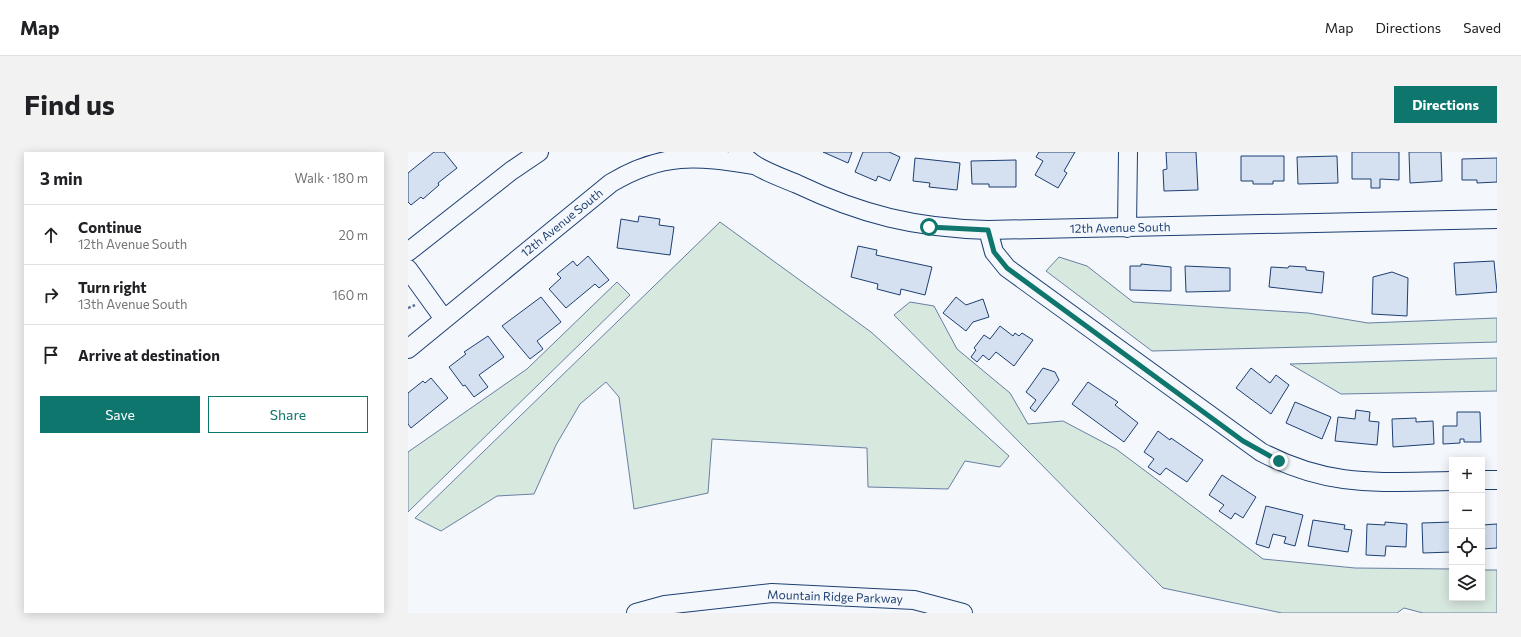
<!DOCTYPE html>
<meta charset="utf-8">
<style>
body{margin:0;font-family:Commissioner,sans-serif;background:#f2f2f2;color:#202124}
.controls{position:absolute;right:12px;bottom:12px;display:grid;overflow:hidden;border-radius:0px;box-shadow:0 2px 10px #0003}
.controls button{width:36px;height:36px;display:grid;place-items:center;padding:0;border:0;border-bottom:1px solid #e0e0e0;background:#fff;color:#202124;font:20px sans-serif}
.stop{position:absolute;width:12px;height:12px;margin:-9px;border:3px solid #0f766e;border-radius:50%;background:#fff}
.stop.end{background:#0f766e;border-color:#fff;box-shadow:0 1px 4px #0008}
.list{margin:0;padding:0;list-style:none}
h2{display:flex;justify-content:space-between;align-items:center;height:52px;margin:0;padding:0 16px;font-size:17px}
h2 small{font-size:13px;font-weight:400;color:#757577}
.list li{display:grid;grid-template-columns:26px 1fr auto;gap:12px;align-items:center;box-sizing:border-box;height:60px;padding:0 16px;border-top:1px solid #e0e0e0}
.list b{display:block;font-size:15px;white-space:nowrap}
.list p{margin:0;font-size:13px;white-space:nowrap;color:#757577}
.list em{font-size:13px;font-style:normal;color:#757577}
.actions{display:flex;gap:8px;padding:12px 16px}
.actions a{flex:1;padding:9px 0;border:1px solid #0f766e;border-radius:0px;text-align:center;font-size:14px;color:#0f766e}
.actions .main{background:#0f766e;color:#fff}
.icon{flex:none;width:22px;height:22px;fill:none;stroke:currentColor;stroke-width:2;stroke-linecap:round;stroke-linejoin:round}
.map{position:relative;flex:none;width:1089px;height:461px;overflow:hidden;border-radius:0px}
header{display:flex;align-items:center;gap:24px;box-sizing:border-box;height:56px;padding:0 20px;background:#fff;border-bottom:1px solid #e0e0e0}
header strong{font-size:19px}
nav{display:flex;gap:22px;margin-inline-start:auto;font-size:14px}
.intro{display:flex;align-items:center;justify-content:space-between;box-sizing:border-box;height:96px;padding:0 24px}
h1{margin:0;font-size:28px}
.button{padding:10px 18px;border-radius:0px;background:#0f766e;color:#fff;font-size:14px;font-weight:700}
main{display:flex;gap:24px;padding:0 24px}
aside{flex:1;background:#fff;border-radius:0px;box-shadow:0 2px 10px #0003}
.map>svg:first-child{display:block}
.green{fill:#d7e8df;stroke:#687fa3}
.building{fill:#d5e0f0;stroke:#1d3f73}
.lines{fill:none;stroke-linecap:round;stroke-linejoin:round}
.minor-casing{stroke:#1d3f73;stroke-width:20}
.path{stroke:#5e769c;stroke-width:2.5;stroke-dasharray:3 2;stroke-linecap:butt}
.minor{stroke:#f4f7fb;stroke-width:18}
.route{stroke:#0f766e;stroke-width:5}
.labels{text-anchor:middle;stroke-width:3;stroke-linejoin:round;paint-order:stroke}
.street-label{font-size:12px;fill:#1d3f73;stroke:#f4f7fb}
</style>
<header>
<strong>Map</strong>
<nav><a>Map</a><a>Directions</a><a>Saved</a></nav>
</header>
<div class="intro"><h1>Find us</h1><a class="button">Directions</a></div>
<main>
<aside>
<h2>3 min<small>Walk · 180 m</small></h2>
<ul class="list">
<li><svg class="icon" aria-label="ahead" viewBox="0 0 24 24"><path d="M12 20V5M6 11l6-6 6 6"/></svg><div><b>Continue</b><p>12th Avenue South</p></div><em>20 m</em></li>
<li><svg class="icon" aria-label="right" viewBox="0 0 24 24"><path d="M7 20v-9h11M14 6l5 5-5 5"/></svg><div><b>Turn right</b><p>13th Avenue South</p></div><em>160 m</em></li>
<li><svg class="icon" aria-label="arrive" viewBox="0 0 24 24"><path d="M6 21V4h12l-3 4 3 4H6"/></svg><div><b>Arrive at destination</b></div></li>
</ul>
<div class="actions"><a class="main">Save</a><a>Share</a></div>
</aside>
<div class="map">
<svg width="1089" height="461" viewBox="0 0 1089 461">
<rect width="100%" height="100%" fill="#f4f7fb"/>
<path class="green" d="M312 70 463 180 601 304 592 315 557 309 540 337 460 335 459 296 304 287 300 341 226 357 211 245 198 230 172 252 148 293 126 342 89 344 33 379 7 366Z
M651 105 679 114 725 150 900 161 960 171 1089 166V190L744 199 638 119Z
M209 130 222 143 0 360V300L119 217Z
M502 150 526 154 549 197 602 241 620 272 655 269 708 297 855 407 947 416 1044 417V446H1074V418H1089V461H1015L996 456 989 461H874L755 436 486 163Z
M1089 206V239L933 242 882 212Z"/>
<path class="building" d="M26 0H36L49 16 30 31 31 33 15 47 13 45 3 53 0 50V21Z
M415 0H444L440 11Z
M455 0H481L492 5 482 29 470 24 468 29 447 20Z
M631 0H667L656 19 659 21 650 36 627 23 635 9 628 5Z
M758 0H788L790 38 756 39 755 18 759 17Z
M944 0H991V28L972 27V36H963V27H944Z
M1001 0H1033L1034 29 1002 31Z
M833 4H876V29H865V32H845V29H833Z
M929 4 930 31 890 32 889 5Z
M507 6 552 11 549 38 521 35 522 31 505 29Z
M1089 6V30L1069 31V28H1054V7Z
M608 8V35H581V32H564L563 9Z
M231 64 252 67 251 73 266 75 262 103 209 96 213 67 230 70Z
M450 94 469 98 468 103 524 115 517 143 493 137 492 143 469 137 470 132 443 125Z
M180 104 201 128 191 136 187 132 158 156 141 137 153 126 149 122 165 109 169 114Z
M1086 109 1089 140 1048 143 1046 111Z
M733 112 763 115V139L722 138V114H733Z
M777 114 822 116V139L778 140Z
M881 114 898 115V118L916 120 914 141 861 135 863 115 880 116Z
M984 120 1000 126 999 164 964 162 965 125Z
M133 145 153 170 129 189 135 197 122 207 94 174Z
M548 145 558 153 575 147 581 165 565 170 558 179 535 161Z
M592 174 605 184 607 181 611 184 614 181 625 188 606 214 588 200 581 208 575 203 569 210 563 205 568 198 566 196 576 183 582 187Z
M80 184 96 205 71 223 80 235 66 245 57 233 55 234 41 215 58 202 56 200Z
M635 216 647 220 651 228 627 260 622 256 628 248 618 240Z
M843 216 862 231 868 223 881 233 863 262 828 236Z
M23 226 40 246 3 276 0 272V241L15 229 17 231Z
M680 230 710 250 707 253 730 271 716 290 664 252Z
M887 250 923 265 914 287 878 271Z
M948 258 962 260 961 269 971 270 969 293 927 289 930 265 947 267Z
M1049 260H1072L1073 290H1056V287H1052V291L1035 292V274H1049Z
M1008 266V270L1025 269 1026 292 985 295 984 267Z
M750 279 762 288 763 286 795 308 779 330 758 316 752 323 740 315 746 307 736 300Z
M814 323 848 345 835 366 827 361 823 367 811 359 816 353 801 343Z
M858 354 895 363 887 394 876 391 878 385 865 382 861 396 848 392Z
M905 368 937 373 936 377 944 378 940 400 900 394Z
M977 370 999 372 998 395 978 394 977 404 958 403 959 372 977 373Z
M1044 370V400L1015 401 1014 371Z
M1089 372V396L1074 397V373Z"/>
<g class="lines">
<defs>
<path id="minor" d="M330 0C336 4 341 9 347 13 360 21 375 26 389 32 454 63 508 76 580 78L1089 67
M719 76 720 0
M580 78 586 100 599 116 853 300C922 336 969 330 1044 329
M0 100 103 19 131 0
M0 117 36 167
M0 197 203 31C255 0 288 4 346 13
M1074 328H1089
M228 461 257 453 364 441 506 448 555 461"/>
</defs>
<use href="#minor" class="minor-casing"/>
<path class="path" d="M0 156 7 153"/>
<use href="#minor" class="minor"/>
</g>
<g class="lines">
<path class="route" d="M521 75 580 78 586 100 599 116 835 289 871 309"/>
</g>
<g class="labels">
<g class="street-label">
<text transform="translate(154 71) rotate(-39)" y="4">12th Avenue South</text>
<text transform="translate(712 76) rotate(-1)" y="4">12th Avenue South</text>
<text transform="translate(427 445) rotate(2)" y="4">Mountain Ridge Parkway</text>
</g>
</g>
</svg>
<div class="controls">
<button>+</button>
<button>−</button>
<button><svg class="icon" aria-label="locate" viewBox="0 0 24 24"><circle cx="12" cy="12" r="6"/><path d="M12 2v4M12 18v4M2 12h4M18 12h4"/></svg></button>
<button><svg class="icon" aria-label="layers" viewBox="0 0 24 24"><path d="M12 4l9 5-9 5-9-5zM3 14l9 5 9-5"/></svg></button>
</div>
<div class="stop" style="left:521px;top:75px"></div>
<div class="stop end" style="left:871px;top:309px"></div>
</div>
</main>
